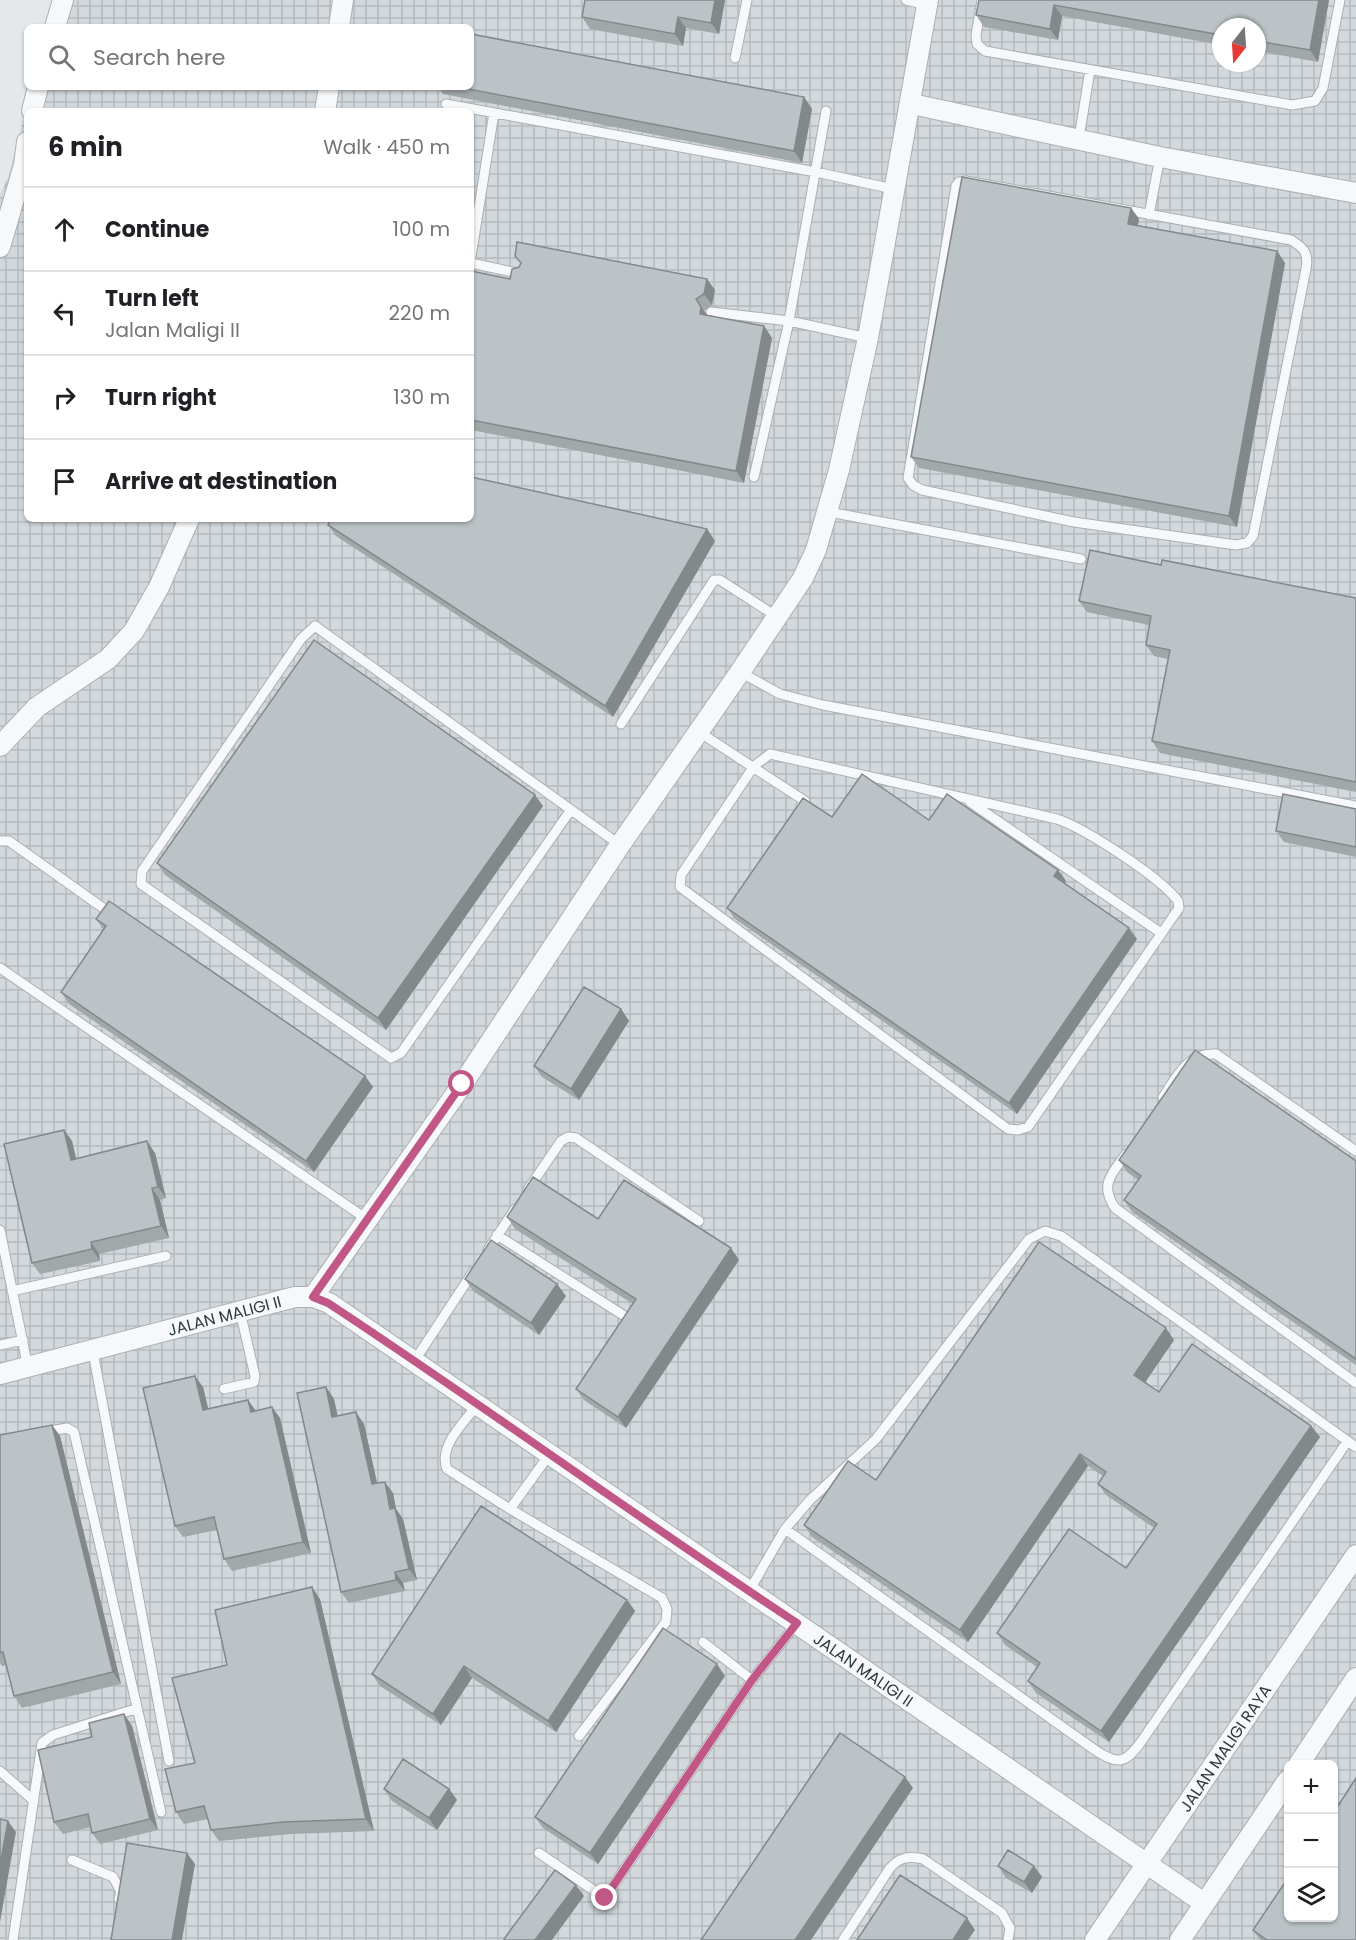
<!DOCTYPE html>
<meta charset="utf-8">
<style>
body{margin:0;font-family:Poppins,sans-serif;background:#f2f2f2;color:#202124}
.controls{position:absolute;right:18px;bottom:18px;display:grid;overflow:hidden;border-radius:9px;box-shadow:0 2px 4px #0004}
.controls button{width:54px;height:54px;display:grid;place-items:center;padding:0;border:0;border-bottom:2px solid #e0e0e0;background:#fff;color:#202124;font:30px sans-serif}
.compass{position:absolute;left:1212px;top:18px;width:54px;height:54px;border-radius:50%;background:#fff;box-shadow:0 2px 4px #0004;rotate:197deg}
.stop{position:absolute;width:18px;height:18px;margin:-14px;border:4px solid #c15787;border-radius:50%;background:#fff}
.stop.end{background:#c15787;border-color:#fff;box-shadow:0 2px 6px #0008}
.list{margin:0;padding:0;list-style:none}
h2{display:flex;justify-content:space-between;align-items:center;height:78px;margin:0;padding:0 24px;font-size:26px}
h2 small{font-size:20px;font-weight:400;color:#757577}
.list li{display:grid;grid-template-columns:39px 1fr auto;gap:18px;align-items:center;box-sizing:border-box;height:84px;padding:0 24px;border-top:2px solid #e0e0e0}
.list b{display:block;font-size:22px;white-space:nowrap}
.list p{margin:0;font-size:20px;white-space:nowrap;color:#757577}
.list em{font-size:20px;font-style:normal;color:#757577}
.icon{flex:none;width:33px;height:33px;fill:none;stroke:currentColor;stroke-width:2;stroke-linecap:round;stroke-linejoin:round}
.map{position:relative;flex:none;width:1356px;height:1940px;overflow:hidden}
.search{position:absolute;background:#fff;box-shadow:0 2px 4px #0004;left:24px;top:24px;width:450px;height:66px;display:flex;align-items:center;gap:15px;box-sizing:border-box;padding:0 21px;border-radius:9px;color:#757577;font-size:22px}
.panel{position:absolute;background:#fff;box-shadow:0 2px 4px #0004;left:24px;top:108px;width:450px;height:414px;border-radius:9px}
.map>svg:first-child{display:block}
.industrial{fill:url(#industrial-grid);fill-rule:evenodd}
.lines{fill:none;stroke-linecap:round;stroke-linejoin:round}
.lane-casing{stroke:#a9b0b4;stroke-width:11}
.street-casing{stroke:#a9b0b4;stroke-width:22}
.lane{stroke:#f6f8f9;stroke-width:9}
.street{stroke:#f6f8f9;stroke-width:20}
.wall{fill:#a1a8aa}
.shaded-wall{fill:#83888b}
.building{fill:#bbc3c6;stroke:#83888b;stroke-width:1.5}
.route{stroke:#c15787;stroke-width:8}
.labels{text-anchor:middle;stroke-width:6;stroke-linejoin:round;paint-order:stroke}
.street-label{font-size:16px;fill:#2d3a41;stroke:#f3f6f8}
</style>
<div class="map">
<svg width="1356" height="1940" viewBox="0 0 1356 1940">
<defs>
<pattern id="industrial-grid" width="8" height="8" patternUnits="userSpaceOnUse" patternTransform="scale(1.5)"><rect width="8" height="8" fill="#d2d8dc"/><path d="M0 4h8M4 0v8" fill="none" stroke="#b5babe"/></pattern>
</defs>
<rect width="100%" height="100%" fill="#e4e8ea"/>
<path class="industrial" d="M55 0H1356V1940H0V194L8 178 32 87H471V27H48ZM1221 27H1257V63H1221ZM27 111H471V519H27ZM1288 1764H1334V1918H1288Z"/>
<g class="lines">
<defs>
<path id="lane" d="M906 0 927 5
M982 0 976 35 977 44 985 51 1292 105 1315 101 1323 88 1340 0
M735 58 747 0
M446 104 816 172 893 189
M1079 138 1090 70
M966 181 1291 240C1304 248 1309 253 1306 269L1253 536 1247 543 1236 545 1074 522 922 490 913 485 908 478 956 186 959 182Z
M1149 215 1160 157
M471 257 494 113
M471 263 522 274
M711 312 789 321 868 338
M754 477 789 321 826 111
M829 512 1081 559
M740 672 780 694 823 705 1356 806
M621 724 714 580H720L776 616
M699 732 805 801 801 806
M770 754 1057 819C1086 829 1160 877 1178 901L1179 908 1028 1127 1018 1130 1008 1129 680 887 681 875 754 766Z
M970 802 1161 933
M570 811 401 1053 391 1058 141 884 142 871 301 639 315 626 620 845
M0 841H9L110 913
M0 968 368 1220
M1163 1097C1177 1076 1188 1052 1216 1054L1356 1151
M1126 1154C1112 1174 1099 1184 1115 1208L1356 1383
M529 1188 561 1141 568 1137 576 1138 699 1221
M0 1230 28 1368
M497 1235 623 1315
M488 1250 515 1209
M12 1291 166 1256
M0 1345 23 1340
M93 1352 169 1761
M415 1360 473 1272
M224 1389 254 1382 255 1376 240 1311
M477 1405C464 1423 438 1446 447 1469L510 1509
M44 1432 67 1428 74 1432 161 1812
M549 1455 510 1509 662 1598 667 1609 666 1622 579 1736
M785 1529 810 1500 876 1439 1029 1239 1045 1231 1061 1236 1356 1447
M749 1591 785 1529 1095 1750C1118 1765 1125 1764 1141 1742L1347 1442
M703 1642 752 1680
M0 1771 34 1801
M539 1853 605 1898 752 1680 797 1623
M72 1860 113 1877 121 1892 119 1899
M13 1940 42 1743 53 1735 135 1709
M843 1940 890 1868C900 1857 908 1856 923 1859L1002 1913 1010 1928 1008 1940"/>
<g id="street">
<path d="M55 27 63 0"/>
<path d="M339 27 343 0"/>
<path d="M912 104 1160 157 1356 193"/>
<path d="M32 111 38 87"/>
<path d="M325 111 329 87"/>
<path d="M0 247 24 165 27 142"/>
<path d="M0 746 37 707 108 659 134 631 159 587 189 519"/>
<path d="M313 1297 462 1085 620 845 740 672 803 578 816 550 839 470 868 338 928 0"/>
<path id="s1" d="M0 1374 295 1297H313L329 1303 1204 1903"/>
<path d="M1299 1764 1356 1678"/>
<path id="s2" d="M1095 1940 1356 1555"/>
<path d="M1180 1940 1288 1780"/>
</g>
</defs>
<use href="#lane" class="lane-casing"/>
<use href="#street" class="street-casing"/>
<use href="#lane" class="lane"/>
<use href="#street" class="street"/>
</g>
<path class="wall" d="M725 0 719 34 686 28 683 46 590 29 582 17Z
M979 0H1329L1318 62 1257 51V27H1221V45L1062 16 1058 40 984 27 976 15Z
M438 87H471L804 97 812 109 802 163 443 94Z
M1131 208 1139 219 1138 225 1277 251 1285 263 1237 527 919 468 911 457Z
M471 271 510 279 715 290 712 305 704 311 707 315 764 326 772 338 744 483 471 430Z
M328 525 707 529 715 541 613 717 336 536Z
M1356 598V792L1160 753 1152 741 1168 659 1154 656 1146 645 1149 625 1087 612 1079 601Z
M543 806 386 1030 165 875 157 863Z
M1356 809V857L1284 842 1276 831Z
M832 817 929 820 1058 870 1066 881 1064 884 1137 939 1017 1114 735 919 727 908Z
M96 919 365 1076 373 1087 314 1172 69 1004 61 992 104 930Z
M621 1009 629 1021 579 1100 542 1077 534 1066Z
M64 1130 72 1141 76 1159 155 1153 166 1198 160 1200 169 1238 99 1254 100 1261 40 1274 32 1263Z
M1119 1160 1356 1161V1365L1132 1212 1124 1200 1138 1180 1127 1172Z
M507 1217 598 1219 739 1260 626 1428 584 1400 576 1389 633 1304 515 1229Z
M465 1279 566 1296 539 1335 473 1291Z
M1174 1340 1145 1382 1159 1392 1311 1426 1320 1437 1109 1742 1036 1693 1028 1681 1037 1667 1005 1645 997 1633 1126 1568 1154 1528 1106 1495 1098 1484 1103 1476 1088 1466 968 1642 812 1537 804 1525 876 1480Z
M203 1387 208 1408 255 1411 280 1418 311 1553 232 1571 224 1559 217 1530 183 1537 175 1526Z
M326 1387 334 1399 338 1416 364 1424 377 1483 393 1493 396 1509 403 1519 417 1580 403 1583 405 1591 349 1603 341 1592Z
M52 1425 60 1436 121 1684 22 1708 14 1696 7 1665 2 1666 0 1663V1435Z
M320 1599 374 1831 291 1834 219 1841 211 1830 208 1819 184 1824 176 1812 195 1763 227 1665Z
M627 1600 635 1611 556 1732 472 1678 441 1725 380 1686 372 1674Z
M725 1676 598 1864 543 1828 535 1817Z
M124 1714 132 1726 158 1830 100 1844 92 1833 91 1827 63 1834 54 1822 92 1737Z
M384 1789H449L457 1800 437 1830 392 1801Z
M998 1866H1034L1042 1877 1032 1893 1006 1878Z
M1253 1930 1356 1940H1260Z"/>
<path class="shaded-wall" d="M715 0H725L719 34 711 23Z
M1319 0H1329L1318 62 1310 50Z
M1054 5 1062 16 1058 40 1050 29Z
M678 17 686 28 683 46 675 34Z
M804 97 812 109 802 163 794 151Z
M1131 208 1139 219 1136 235 1128 224Z
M1277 251 1285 263 1237 527 1229 516Z
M707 279 715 290 712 305 704 294Z
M696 299 709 318 700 314Z
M764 326 772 338 744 483 736 471Z
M707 529 715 541 613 717 605 706Z
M535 795 543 806 386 1030 378 1018Z
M1058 870 1066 881 1062 888 1054 876Z
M1129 928 1137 939 1017 1114 1009 1103Z
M621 1009 629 1021 579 1100 571 1089Z
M365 1076 373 1087 314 1172 306 1161Z
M64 1130 72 1141 79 1171 71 1160Z
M147 1141 155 1153 166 1198 158 1187Z
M152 1188 160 1200 169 1238 161 1226Z
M91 1242 99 1254 100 1261 92 1249Z
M731 1248 739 1260 626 1428 618 1417Z
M557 1284 566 1296 539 1335 531 1323Z
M1166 1328 1174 1340 1142 1387 1134 1375Z
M195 1376 203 1387 211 1421 203 1410Z
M326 1387 334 1399 340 1429 332 1417Z
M248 1400 256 1411 251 1412Z
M272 1407 280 1418 311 1553 303 1542Z
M356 1412 364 1424 380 1496 372 1484Z
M52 1425 60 1436 121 1684 113 1672Z
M1311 1426 1320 1437 1109 1742 1101 1731Z
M1080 1454 1088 1466 968 1642 960 1630Z
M385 1482 393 1493 396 1509 403 1519 417 1580 409 1569 390 1509Z
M395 1572 403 1583 405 1591 396 1580Z
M312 1587 320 1599 374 1831 366 1819Z
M627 1600 635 1611 556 1732 548 1721Z
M717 1664 725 1676 598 1864 590 1853Z
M464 1666 472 1678 441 1725 433 1714Z
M124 1714 132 1726 158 1830 150 1819Z
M905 1777 913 1788 811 1940H795Z
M449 1789 457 1800 437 1830 429 1818Z
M8 1821 16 1832 0 1922V1865Z
M187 1853 195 1864 182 1940H172Z
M1034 1866 1042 1877 1032 1893 1024 1882Z
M576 1885 584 1896 552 1940H535Z
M967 1918 975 1930 968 1940H953Z"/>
<path class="building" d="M585 0H715L711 23 678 17 675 34 582 17Z
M979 0H1319L1310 50 1257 41V27H1221V35L1054 5 1050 29 976 15Z
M471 34 804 97 794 151 458 87H471Z
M962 177 1131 208 1128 224 1277 251 1229 516 911 457Z
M517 242 707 279 704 294 696 299 701 307 700 314 764 326 736 471 471 420V271L510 279 512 269 519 267 521 263 515 256Z
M471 477 707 529 605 706 328 525 331 519H471Z
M1090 550 1161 565 1162 560 1356 598V782L1152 741 1170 650 1146 645 1151 616 1079 601Z
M314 640 535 795 378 1018 157 863Z
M862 774 929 820 947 794 1058 870 1054 876 1129 928 1009 1103 727 908 803 798 832 817Z
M1283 794 1356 809V847L1276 831Z
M109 901 365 1076 306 1161 61 992 106 926 96 919Z
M584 987 621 1009 571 1089 534 1066Z
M1195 1050 1356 1161V1359L1124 1200 1141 1176 1119 1160Z
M64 1130 71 1160 147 1141 158 1187 152 1188 161 1226 91 1242 92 1249 32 1263 4 1144Z
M533 1177 598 1219 624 1180 731 1248 618 1417 576 1389 636 1299 507 1217Z
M491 1240 557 1284 531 1323 465 1279Z
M1039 1242 1166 1328 1134 1375 1159 1392 1192 1344 1311 1426 1101 1731 1028 1681 1040 1663 997 1633 1069 1529 1126 1568 1157 1524 1098 1484 1106 1472 1080 1454 960 1630 804 1525 848 1461 876 1480Z
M195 1376 203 1410 248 1400 251 1412 272 1407 303 1542 224 1559 214 1517 175 1526 143 1388Z
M326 1387 332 1417 356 1412 372 1484 385 1482 390 1509 395 1508 409 1569 395 1572 396 1580 341 1592 297 1393Z
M52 1425 113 1672 14 1696 3 1652 0 1653V1435Z
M481 1506 627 1600 548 1721 464 1666 433 1714 372 1674Z
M312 1587 366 1819 283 1822 211 1830 204 1806 176 1812 165 1769 195 1763 172 1678 227 1665 215 1610Z
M663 1628 717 1664 590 1853 535 1817Z
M124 1714 150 1819 92 1833 88 1814 54 1822 38 1750 92 1737 89 1723Z
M840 1733 905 1777 795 1940H701Z
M403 1759 449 1789 429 1818 384 1789Z
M1356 1778V1940H1267L1253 1930 1288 1878V1917H1334V1812Z
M0 1819 8 1821 0 1865Z
M127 1843 187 1853 172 1940H111Z
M1008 1850 1034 1866 1024 1882 998 1866Z
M555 1870 576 1885 535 1940H506L504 1939Z
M900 1875 967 1918 953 1940H857Z"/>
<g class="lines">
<path class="route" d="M462 1084 313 1297 328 1303C486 1407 639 1519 797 1623L752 1680 605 1898"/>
</g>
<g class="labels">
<g class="street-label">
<text dy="6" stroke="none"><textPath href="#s1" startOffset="232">JALAN MALIGI II</textPath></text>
<text dy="6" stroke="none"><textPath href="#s1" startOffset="988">JALAN MALIGI II</textPath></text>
<text dy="6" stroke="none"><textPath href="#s2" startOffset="232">JALAN MALIGI RAYA</textPath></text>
</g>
</g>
</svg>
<div class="controls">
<button>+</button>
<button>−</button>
<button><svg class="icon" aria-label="layers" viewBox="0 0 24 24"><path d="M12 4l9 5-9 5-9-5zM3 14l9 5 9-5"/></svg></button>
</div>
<svg class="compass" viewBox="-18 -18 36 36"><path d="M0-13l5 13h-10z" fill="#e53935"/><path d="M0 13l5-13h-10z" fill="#757577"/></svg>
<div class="stop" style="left:462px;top:1084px"></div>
<div class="stop end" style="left:605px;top:1898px"></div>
<div class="search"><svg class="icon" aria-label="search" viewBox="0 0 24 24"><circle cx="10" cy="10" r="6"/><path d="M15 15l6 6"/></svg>Search here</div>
<section class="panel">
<h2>6 min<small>Walk · 450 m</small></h2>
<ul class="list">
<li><svg class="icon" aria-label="ahead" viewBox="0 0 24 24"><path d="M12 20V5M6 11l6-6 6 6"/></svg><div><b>Continue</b></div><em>100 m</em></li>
<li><svg class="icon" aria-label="left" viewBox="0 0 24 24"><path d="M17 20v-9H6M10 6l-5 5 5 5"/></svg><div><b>Turn left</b><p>Jalan Maligi II</p></div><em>220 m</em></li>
<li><svg class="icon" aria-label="right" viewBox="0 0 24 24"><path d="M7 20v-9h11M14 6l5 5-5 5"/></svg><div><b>Turn right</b></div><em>130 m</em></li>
<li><svg class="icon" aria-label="arrive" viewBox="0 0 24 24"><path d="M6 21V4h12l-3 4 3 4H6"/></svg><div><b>Arrive at destination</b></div></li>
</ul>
</section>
</div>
